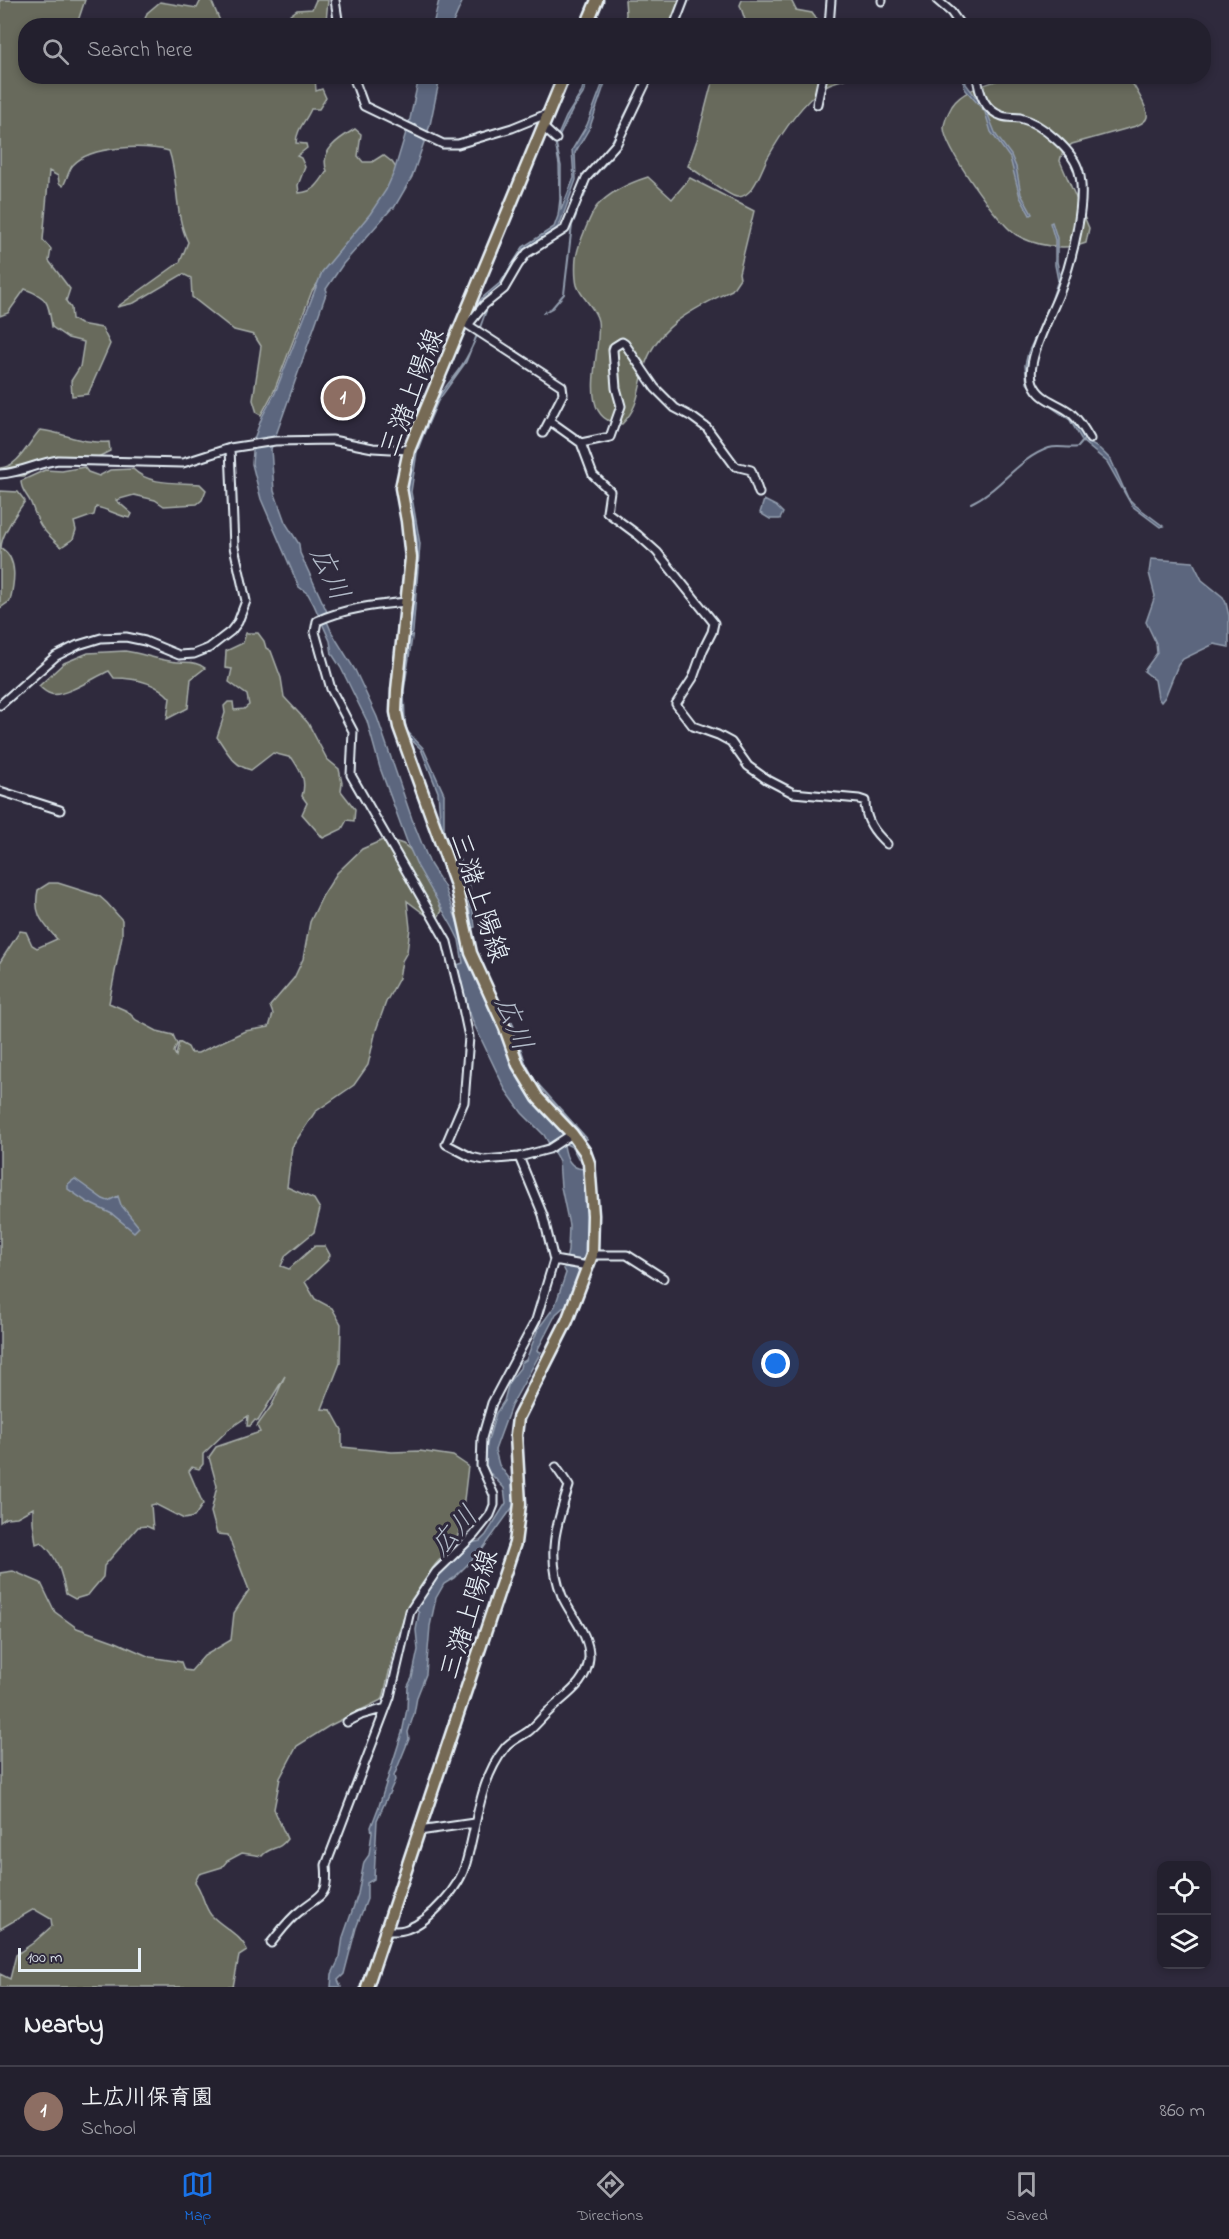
<!DOCTYPE html>
<meta charset="utf-8">
<style>
body{margin:0;font-family:"Indie Flower","Klee One",sans-serif;background:#2b2836;color:#f1f3f6}
.controls{position:absolute;right:18px;bottom:18px;display:grid;overflow:hidden;border-radius:12px;box-shadow:0 3px 9px #0003}
.controls button{width:54px;height:54px;display:grid;place-items:center;padding:0;border:0;border-bottom:2px solid #403e4a;background:#23202e;color:#f1f3f6;font:30px sans-serif}
.scale{position:absolute;left:18px;bottom:15px;width:123px;box-sizing:border-box;padding-left:6px;border:3px solid #e8f1f8;border-top:0;font-size:16px;line-height:21px;white-space:nowrap;color:#e8f1f8;-webkit-text-stroke:4px #2f2a3d;paint-order:stroke}
.you{position:absolute;left:776px;top:1364px;width:21px;height:21px;margin:-15px;border:4px solid #fff;border-radius:50%;background:#1a73e8;box-shadow:0 0 0 9px #1a73e833}
.badge{display:grid;place-items:center;width:39px;height:39px;border-radius:50%;background:#1a73e8;color:#fff;font-size:20px;font-weight:700}
.pin{position:absolute;translate:-50% -50%;border:3px solid #fff;box-shadow:0 2px 6px #0006}
.list{margin:0;padding:0;list-style:none}
h2{display:flex;justify-content:space-between;align-items:center;height:78px;margin:0;padding:0 24px;font-size:26px}
h2 small{font-size:20px;font-weight:400;color:#a3a3aa}
.list li{display:grid;grid-template-columns:39px 1fr auto;gap:18px;align-items:center;box-sizing:border-box;height:90px;padding:0 24px;border-top:2px solid #403e4a}
.list b{display:block;font-size:22px;white-space:nowrap}
.list p{margin:0;font-size:20px;white-space:nowrap;color:#a3a3aa}
.list em{font-size:20px;font-style:normal;color:#a3a3aa}
.icon{flex:none;width:33px;height:33px;fill:none;stroke:currentColor;stroke-width:2;stroke-linecap:round;stroke-linejoin:round}
.map{position:relative;flex:none;width:1229px;height:1987px;overflow:hidden}
.search{position:absolute;background:#23202e;box-shadow:0 3px 9px #0003;left:18px;right:18px;top:18px;height:66px;display:flex;align-items:center;gap:15px;box-sizing:border-box;padding:0 21px;border-radius:24px;color:#a3a3aa;font-size:22px}
.sheet{height:168px;background:#23202e}
nav{display:flex;justify-content:space-around;align-items:center;box-sizing:border-box;height:84px;border-top:2px solid #403e4a;background:#23202e;font-size:16px;color:#a3a3aa}
nav a{display:grid;justify-items:center;gap:3px}
nav .on{color:#1a73e8}
.map>svg:first-child{display:block}
.green{fill:#676a5b;stroke:#a8aeaa;stroke-width:1.5}
.water{fill:#5b667e;stroke:#939eaf;stroke-width:1.5}
.lines{fill:none;stroke-linecap:round;stroke-linejoin:round}
.stream{stroke:#939eaf;stroke-width:2}
.minor-casing{stroke:#e8f1f8;stroke-width:11}
.primary-casing{stroke:#e8f1f8;stroke-width:15}
.minor{stroke:#2f2a3d;stroke-width:7}
.primary{stroke:#766a54;stroke-width:10}
.labels{text-anchor:middle;stroke-width:6;stroke-linejoin:round;paint-order:stroke}
.street-label{font-size:27px;fill:#e8f1f8;stroke:#2f2a3d}
.water-label{font-size:28px;font-style:italic;fill:#b0b9c7;stroke:#2f2a3d}
</style>
<div class="map">
<svg width="1229" height="1987" viewBox="0 0 1229 1987">
<rect width="100%" height="100%" fill="#2f2a3d"/>
<filter id="ink" filterUnits="userSpaceOnUse"><feTurbulence type="fractalNoise" baseFrequency=".0167" numOctaves="2"/><feDisplacementMap in="SourceGraphic" scale="12" xChannelSelector="R" yChannelSelector="G"/><feConvolveMatrix kernelMatrix="1 2 1 2 8 2 1 2 1" color-interpolation-filters="sRGB"/></filter>
<g filter="url(#ink)">
<path class="green" d="M0 0H85L77 24 86 25 26 26V76L315 77 316 91 322 89 326 98 319 109H311C306 121 296 130 296 143L306 144 307 148 297 156 301 158 305 167 298 185 299 193C315 191 318 185 327 171 319 151 338 139 355 129L361 134 358 156 363 162H372L383 155 392 162 399 172 352 244 332 263 312 291 274 391 261 415 257 413 253 400 261 346 254 335 234 330 192 297 191 278 183 274 134 303 117 307 180 262 188 242C174 214 179 180 169 151 145 145 91 145 73 165 69 169 67 179 63 186L59 183 58 176 49 171 43 240 51 249 49 261 70 289 66 301 71 308 72 319 80 324 102 328 110 344 88 394 72 396 71 381 80 367 84 342 68 338 52 327C48 302 49 298 25 289L8 313 0 316Z
M201 0H211L220 21 245 25H143L147 13 160 2 197 8Z
M316 0H328L326 21 321 25H273L282 16 286 18 297 10 312 9Z
M625 0H680L670 25 624 26 626 14Z
M742 0H791L796 10 812 13 821 25H742L745 20 740 5Z
M716 77H849C841 81 831 82 824 87 800 105 781 134 767 159 761 171 753 198 737 197 729 197 698 172 688 166L697 140 711 86Z
M1007 77H1128C1133 84 1149 109 1147 117 1146 122 1140 124 1136 126L1072 144C1064 149 1062 152 1060 161L1089 228 1086 243C1065 251 1034 246 1015 234 997 222 945 149 944 128 944 120 948 113 952 106 963 89 989 84 1007 77Z
M648 177 672 199 690 178 754 211 739 273 740 278 732 290C694 309 656 325 644 369 638 391 639 407 622 424 573 421 603 351 598 321 596 308 581 298 577 285 575 277 575 261 577 253 579 244 591 213 597 206 611 191 629 183 648 177Z
M40 430C66 433 79 444 109 442L110 451 98 457 44 465 24 476H0V468C19 467 28 443 40 430Z
M84 467 88 472 99 476 110 470 133 469C150 486 178 482 200 484L206 490 202 500 197 504 164 506 155 500 134 495 116 500 132 514 130 518C118 516 108 509 96 507L94 515 74 522 76 530 73 539 61 547C41 528 40 528 31 503 27 494 21 491 21 481L45 470 62 471Z
M0 491 18 492 25 501C17 512 1 535 1 548 19 559 14 584 10 601L0 608Z
M246 633H258L264 641 266 648 271 651 281 678 284 697 308 723 327 759 339 769 342 783 341 791 355 809 354 821 347 820 342 829 323 838 302 814 307 803 302 796C307 780 301 772 292 758L273 753 251 770C233 766 227 751 217 737L225 713 224 706 228 702H233L234 710 244 709 249 705 247 695 229 682 232 669 225 668 226 651 243 643Z
M125 651C142 653 160 661 178 662 189 663 195 661 205 668L191 679 188 708 167 719 170 698C156 682 134 678 114 678L109 671C95 677 63 698 51 694 47 693 42 689 39 686L64 663 88 653Z
M385 839C391 841 399 842 403 844 424 857 433 889 442 911L435 922 407 901 410 928 407 952 402 961 399 978 386 1002 376 1030 368 1065 354 1085 315 1112 292 1147 287 1187 314 1199 320 1209 314 1232 286 1255 281 1266 289 1269 315 1246H325L330 1255 327 1261 305 1282 315 1299 332 1308 341 1324 340 1363 322 1409 331 1410 342 1430V1447L392 1452 420 1451 453 1456 468 1466 461 1525 456 1541 435 1565 411 1600 397 1637 383 1699 329 1726 297 1746 280 1778 274 1809 287 1839C279 1851 270 1846 262 1856L242 1853 227 1861 222 1867 199 1874 195 1882C203 1892 203 1905 211 1915 222 1927 243 1936 247 1951L239 1956 233 1987H0V1974L10 1979 16 1955 33 1943 52 1926 51 1919 34 1909 0 1929V1573L13 1571 41 1583 55 1612 77 1628 116 1642 150 1657 181 1662 184 1670 191 1671 204 1656 231 1640 234 1613 249 1590 228 1535 217 1534 211 1512 217 1486 209 1457 216 1447 260 1432 257 1426 272 1405 285 1376 258 1421 255 1420 250 1426H247L248 1416 229 1429 203 1454V1464L199 1469 192 1467 189 1471 203 1504 194 1517 184 1519 155 1504 151 1505 153 1529 146 1526 138 1527 104 1566 103 1577 92 1590 88 1595 75 1599 66 1594C62 1574 57 1555 41 1542L36 1544 33 1522V1508L17 1517 6 1518 0 1522V962L20 931 26 932 32 945 37 948 57 939C42 922 33 914 38 890L49 883H58L99 896 107 903 122 920V936L109 1003 127 1011 136 1020 157 1031 173 1035 177 1044 174 1052 176 1056 179 1042 188 1047 191 1053H198L245 1031 269 1027 273 1014 270 1006 294 978 303 959 310 922 323 895 337 873 362 849Z"/>
<path class="water" d="M439 0H463L452 25H433Z
M419 77H440L430 125 412 177 394 208H392L343 264 326 289 327 291 271 449 274 491 285 522 299 544 300 553 328 614 326 619 332 633 355 670 377 717 412 819 430 864 444 886 460 929 472 968 500 1024 511 1065 526 1089 564 1130 565 1136 582 1155 578 1158 572 1147 566 1144 564 1145C566 1158 570 1168 583 1169L586 1164 589 1233 586 1252 570 1305H566L556 1314 537 1351 541 1352 511 1406 495 1450 499 1465 515 1486V1504L482 1550 454 1578 444 1584 436 1598 430 1626 426 1674 417 1697 414 1714 408 1732 409 1739 394 1776 395 1780 377 1820 374 1879 367 1883V1899L356 1928 344 1974 338 1980 341 1987H331L332 1974 340 1957 343 1937 358 1894 364 1862 369 1855 372 1832 371 1827 379 1806 402 1733 407 1709 408 1686 412 1678 418 1650 416 1630 419 1613 415 1608 442 1570 471 1543 480 1541 486 1535 506 1503 504 1488 491 1474H488L483 1461 485 1451 496 1413 504 1401 509 1382 520 1368 521 1363 526 1360 538 1329 555 1306 566 1273 564 1269 568 1251 569 1225 561 1187 559 1161 544 1135 522 1113 505 1089 473 1022 454 966 463 963 459 940 453 928 418 867 409 847 380 768 367 721 341 668 332 654 330 641 314 605 308 594 299 587 261 499 252 464 254 439 262 417 275 393 322 272 370 214 386 190 394 172 410 119Z
M586 77H589L583 94 573 109 556 143 561 166V210L574 178 572 150 587 125 605 77H607L590 127 575 153 576 180 560 224 556 230 526 249 515 262 502 284 493 294 466 362 438 401 423 436 417 452 411 492 420 544 413 631 404 691 405 722 407 731 423 748 444 794V832L468 874 475 927 472 928 467 888 462 871 441 832 438 792 421 749 405 734 401 715V694L410 635 417 543C416 526 407 510 408 494 410 460 421 427 438 398 445 386 455 376 462 365 475 345 484 319 490 296 466 311 459 347 449 371H446L470 313 482 298 501 282 523 247 554 227 558 216 560 199 559 164 555 142 566 117 581 93Z
M962 77H965L966 84 987 112 996 135 1011 155 1016 167 1021 194 1032 214 1030 215 1020 197 1010 158 991 132 985 112 965 89Z
M1052 222 1057 238V262L1061 281 1031 352 1028 368 1032 386 1070 415 1089 443 1100 449 1111 460 1128 498 1135 505 1163 526 1160 527 1132 506 1107 462 1083 442 1070 420 1038 398 1027 383 1025 365 1028 353 1050 304 1058 280 1055 265V240L1050 223Z
M764 500 776 506 783 513 780 519H770L760 513Z
M1151 559 1193 562 1202 580 1223 597 1226 603 1229 616V647L1214 644 1183 659 1178 665 1165 697 1161 702 1158 698 1155 680 1144 671 1157 653 1156 643 1146 622 1155 596 1149 573Z
M75 1179 103 1199 108 1201 118 1196 121 1205 139 1227 134 1232 112 1214 87 1202 68 1189V1184Z"/>
<g class="lines">
<path class="stream" d="M624 117 645 76
M609 148 623 119
M615 152 623 139
M589 181 610 159
M584 197 588 184
M543 313 552 308 564 294 572 225 577 213
M554 420 563 401
M971 503C1000 490 1017 459 1049 448 1058 445 1068 449 1078 447L1084 440
M512 1022 525 1062 535 1081 587 1139"/>
<defs>
<path id="minor" d="M335 0 339 26
M937 0 951 12 961 26
M882 1V0
M588 20 602 26
M674 26 684 0
M829 26 831 0
M353 76 364 106 443 144H458L512 128 549 113
M977 76C979 93 984 110 1002 116 1008 118 1015 117 1020 118 1041 123 1074 151 1079 172 1087 201 1072 260 1061 289 1053 312 1024 361 1033 383 1040 401 1058 402 1071 413 1079 420 1085 430 1090 439
M817 104 823 76
M543 127 556 139
M465 323 562 386 563 394 543 433
M468 325 484 305 504 289 518 265 527 253 565 229 586 178 617 143 649 76
M550 421 581 443 593 475 610 491 607 512 638 535 657 552 714 623 712 632 703 650 693 678 676 704 693 726 718 735 731 742 748 766 766 779 793 793 859 799 865 801C865 820 874 832 887 844
M581 443 610 437 621 406 616 388 613 350 614 347 622 342 625 344 655 388 675 408 692 417 707 428 735 466 751 470 759 493
M0 474C21 473 37 463 58 460L183 463 230 448 275 441 332 440 373 448 409 450
M406 602C375 605 346 608 317 621L315 632 331 689 353 731 351 775 447 942 461 999 469 1037 464 1102 446 1144 471 1157 484 1160 519 1157 549 1149 572 1134
M0 705 56 656 78 645 101 638 126 637 145 641 179 655 194 654 209 648 231 631 238 622 246 601 234 547 230 448
M0 791 60 810
M592 1255H627L663 1278
M554 1260 588 1266
M347 1722 361 1715 386 1708
M419 1831 474 1823
M384 1931C392 1931 400 1932 407 1929 430 1921 460 1887 466 1863 477 1825 479 1780 505 1748 511 1740 523 1736 530 1730 537 1724 543 1716 550 1710 567 1694 587 1683 589 1658 590 1635 571 1616 562 1596 546 1555 556 1525 569 1486L556 1467
M271 1943C280 1932 289 1919 300 1911 321 1893 329 1898 326 1865L390 1697 410 1611 436 1572 474 1535 490 1515 494 1505V1495L481 1466 482 1438 492 1403 536 1320 554 1260 543 1215 519 1157"/>
<path id="primary" d="M586 26 597 0
M367 1987 515 1543 520 1504 516 1435 518 1418 567 1321 592 1255 593 1215 589 1163 585 1152 572 1134 538 1098 518 1065 505 1028 471 953 456 885 399 727 396 712 397 690 411 558 407 521 401 488 409 450 564 76"/>
</defs>
<use href="#minor" class="minor-casing"/>
<use href="#primary" class="primary-casing"/>
<use href="#minor" class="minor"/>
<use href="#primary" class="primary"/>
</g>
</g>
<g class="labels">
<g class="street-label">
<text transform="translate(411 392) rotate(-69)" y="9">三潴上陽線</text>
<text transform="translate(480 897) rotate(72)" y="9">三潴上陽線</text>
<text transform="translate(468 1614) rotate(-72)" y="9">三潴上陽線</text>
</g>
<g class="water-label">
<text transform="translate(331 573) rotate(65)" y="10">広川</text>
<text transform="translate(515 1023) rotate(68)" y="10">広川</text>
<text transform="translate(453 1530) rotate(-48)" y="10">広川</text>
</g>
</g>
</svg>
<div class="controls">
<button><svg class="icon" aria-label="locate" viewBox="0 0 24 24"><circle cx="12" cy="12" r="6"/><path d="M12 2v4M12 18v4M2 12h4M18 12h4"/></svg></button>
<button><svg class="icon" aria-label="layers" viewBox="0 0 24 24"><path d="M12 4l9 5-9 5-9-5zM3 14l9 5 9-5"/></svg></button>
</div>
<div class="scale">100 m</div>
<div class="you"></div>
<div class="pin badge" style="left:343px;top:398px;background:#8d6e63">1</div>
<div class="search"><svg class="icon" aria-label="search" viewBox="0 0 24 24"><circle cx="10" cy="10" r="6"/><path d="M15 15l6 6"/></svg>Search here</div>
</div>
<section class="sheet">
<h2>Nearby<small></small></h2>
<ul class="list">
<li><span class="badge" style="background:#8d6e63">1</span><div><b>上広川保育園</b><p>School</p></div><em>860 m</em></li>
</ul>
</section>
<nav>
<a class="on"><svg class="icon" aria-label="map" viewBox="0 0 24 24"><path d="M3 6l6-2 6 2 6-2v14l-6 2-6-2-6 2zM9 4v14M15 6v14"/></svg>Map</a>
<a><svg class="icon" aria-label="directions" viewBox="0 0 24 24"><path d="M12 3l9 9-9 9-9-9zM9 14v-3h6M13 9l2 2-2 2"/></svg>Directions</a>
<a><svg class="icon" aria-label="saved" viewBox="0 0 24 24"><path d="M7 4h10v16l-5-4-5 4z"/></svg>Saved</a>
</nav>
